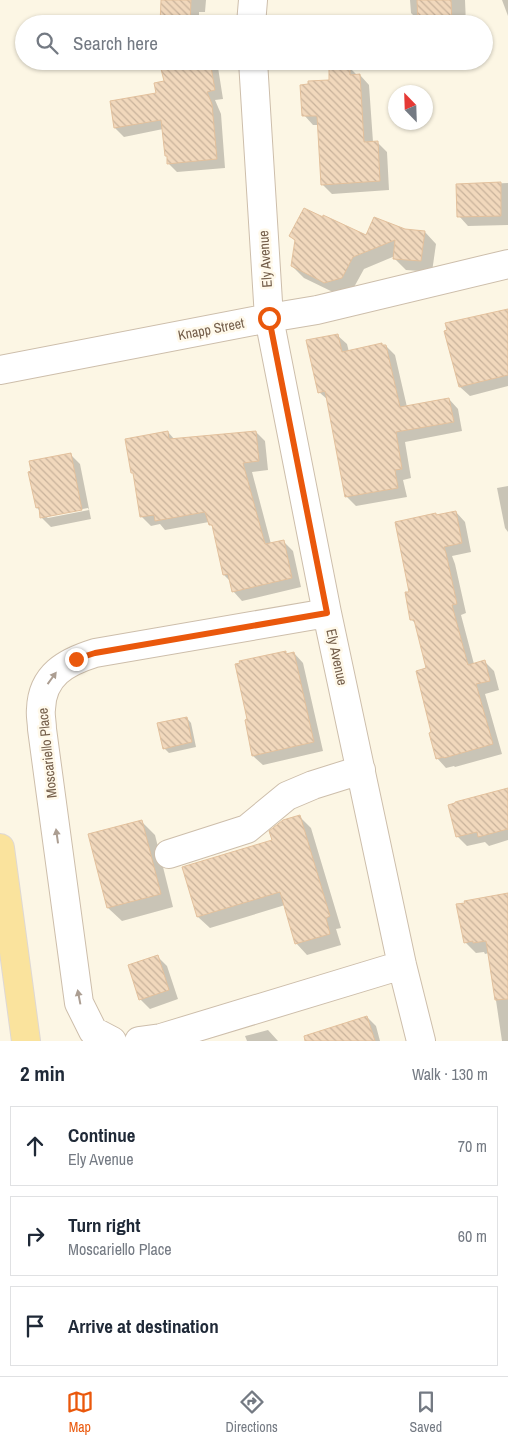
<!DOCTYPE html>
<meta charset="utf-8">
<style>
body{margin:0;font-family:"Archivo Narrow",sans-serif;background:#f6f6f7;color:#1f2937}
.compass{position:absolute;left:388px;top:85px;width:45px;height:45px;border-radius:50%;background:#fff;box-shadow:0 1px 4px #0004;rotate:337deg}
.stop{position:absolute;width:15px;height:15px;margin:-11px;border:4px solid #ea580c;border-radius:50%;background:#fff}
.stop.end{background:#ea580c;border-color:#fff;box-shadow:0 1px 5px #0008}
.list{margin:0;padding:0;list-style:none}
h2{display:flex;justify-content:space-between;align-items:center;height:65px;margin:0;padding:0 20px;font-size:21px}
h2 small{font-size:16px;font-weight:400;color:#747a83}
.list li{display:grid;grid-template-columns:32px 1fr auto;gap:15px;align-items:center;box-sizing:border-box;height:80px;margin:0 10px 10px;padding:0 10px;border:1px solid #e0e1e3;border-radius:0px}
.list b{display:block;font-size:19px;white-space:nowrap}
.list p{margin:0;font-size:16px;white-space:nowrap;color:#747a83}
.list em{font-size:16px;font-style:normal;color:#747a83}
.icon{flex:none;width:28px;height:28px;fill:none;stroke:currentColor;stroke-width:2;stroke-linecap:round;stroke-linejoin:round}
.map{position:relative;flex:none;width:508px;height:1041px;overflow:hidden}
.search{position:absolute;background:#fff;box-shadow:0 1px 4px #0004;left:15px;right:15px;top:15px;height:55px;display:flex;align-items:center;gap:12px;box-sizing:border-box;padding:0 18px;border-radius:28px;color:#747a83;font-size:19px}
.sheet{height:335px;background:#fff}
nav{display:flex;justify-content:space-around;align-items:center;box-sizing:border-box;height:70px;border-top:1px solid #e0e1e3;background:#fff;font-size:14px;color:#747a83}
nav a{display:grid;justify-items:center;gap:2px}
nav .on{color:#ea580c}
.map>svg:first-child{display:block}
.shadow{fill:#0003;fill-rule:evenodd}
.building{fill:url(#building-back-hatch);stroke:#e3c19d}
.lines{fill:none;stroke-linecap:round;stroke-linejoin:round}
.minor-casing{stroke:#cdbeab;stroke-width:30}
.major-casing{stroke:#ded8d4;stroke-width:30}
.minor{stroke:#fff;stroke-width:28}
.major{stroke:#fae39d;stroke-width:28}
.oneway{fill:#ac9e92}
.route{stroke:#ea580c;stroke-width:6}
.labels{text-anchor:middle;stroke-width:5;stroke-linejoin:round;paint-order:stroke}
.street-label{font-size:14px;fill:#745e4a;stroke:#fff9ea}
</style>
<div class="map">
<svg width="508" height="1041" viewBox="0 0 508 1041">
<defs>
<pattern id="building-back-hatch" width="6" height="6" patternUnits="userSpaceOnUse" patternTransform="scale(1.25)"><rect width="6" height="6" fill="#f1d8bc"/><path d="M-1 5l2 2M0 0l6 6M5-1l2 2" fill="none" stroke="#c8b29b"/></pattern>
</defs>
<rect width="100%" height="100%" fill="#fcf6e4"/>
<path class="shadow" d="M161 0H206L205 12H199V24H161Z
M410 0H465L466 24H419V21L411 13Z
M502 0H508V16Z
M160 61H217L223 99 215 100 221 114 225 168 177 172 168 163V158L166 155 163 129 124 137 115 128 111 102 157 94 165 82Z
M350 68 357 75H360L369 85 373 142H377L387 152 389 190 332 194 322 184 319 125H313L304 115 330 81Z
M508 183V225L468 226 459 216 457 185Z
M404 231 425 232 436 244 432 272 406 270 395 259V256L364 269 353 289 337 294 304 278 292 266 296 242 291 236 367 237Z
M508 310V386L470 396 460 387 446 332Z
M337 335 347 344 349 352 386 346 395 355 407 407 449 399 458 409 462 431 405 442 411 478 403 480 407 497 356 506 346 496 328 400 319 392Z
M168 432 175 440 256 432 265 441 268 470 252 472 271 544 283 541 293 551 301 587 242 601 233 591 231 582 224 575 214 529 209 522 165 530 160 524 151 526 141 516 135 475 132 472Z
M70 454 80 464 91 519 51 527 42 518 40 511 37 508ZM88 508 89 510 48 518 45 516Z
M508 486V532L505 528 497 488Z
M456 512 465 522 471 552 452 556 455 564 466 613 461 615 474 664 485 662 494 671 499 690 485 694 502 754 455 767 454 766 446 768 437 758 433 733 428 669 417 625 412 620 410 593 437 516Z
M285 652 288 655 294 653 303 663 323 751 263 765 253 756 247 721Z
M187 718 191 723 196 747 169 753 164 748Z
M508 790V840L489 846 485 842 467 846 457 836Z
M299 816 311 828 341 928 336 929 341 945 307 955 296 943 285 905 210 928 198 917 183 868 273 841Z
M142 822 155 835 173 907 122 921 108 908Z
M508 894V1041H502L489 953 485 954 484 952 476 953 465 942Z
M157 956 167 966 178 999 150 1009 140 999Z
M367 1017 376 1026 380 1041H310Z
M268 1030 278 1041H247L245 1036Z"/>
<path class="building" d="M161 0H191L190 24H160Z
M417 0H451L452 24H418Z
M159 61H210L215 90 207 92 212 104 217 159 167 164V156H165L161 120 114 128 110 101 156 93 154 83 164 81Z
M350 67V75L360 74 364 142 378 141 380 181 321 185 317 116H302L300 85 308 84V81L329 80V69Z
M501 182V216L457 217 456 184Z
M304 208 323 217V215L366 235 374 217 405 229 425 231 421 261 393 259 395 240 353 257 342 278 324 283 319 280 291 266 295 240 289 236Z
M508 309V375L459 387 444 331 447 330 445 323Z
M338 334 342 352 382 343V345H386L400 407 449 398 454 422 396 432 402 469 395 470 398 488 345 497 325 391 318 393 306 340Z
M168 431 169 439 256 431 259 461 243 463 265 544 284 540 292 578 232 592 228 574 223 575 212 525H209L205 512 155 521 154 515 140 517 133 473H131L125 439Z
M71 453 82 510 40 518 39 507 36 508 28 472 31 471 29 461Z
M456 511 462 543 444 547 446 553 457 604 452 605 468 665 485 660 490 681 476 684 493 744 444 758V757L436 759 429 733 431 732 416 671 426 668 414 620H410L405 592H409L395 522 436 513V515Z
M286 651V654L294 652 314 742 252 756 245 720 247 719 235 664 240 663 239 661Z
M187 717 192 742 163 749 157 723Z
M508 788V829L478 837 477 832 456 837 448 805 455 803V802Z
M300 815 330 916 326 918 330 934 295 944 280 892 197 917 182 867 272 840 269 831 283 820Z
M142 820 161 894 107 908 88 834Z
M508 893V999L495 1000 486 941 473 943V941L464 943 456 904 465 903 464 901Z
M158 955 169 990 139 1000 128 965Z
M367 1016 375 1041H305L304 1036Z"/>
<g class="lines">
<defs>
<path id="minor" d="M251 24 253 0
M253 61 269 318 327 613 402 965 421 1041
M0 370 269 318 317 310 508 264
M169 854 247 829 287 796 313 785 361 770
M112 1041 93 1031 79 1003 42 729C42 722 40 715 41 709 42 675 66 662 95 653L327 613
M139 1041 161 1038 402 965"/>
<path id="major" d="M0 848 26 1041"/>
</defs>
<use href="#minor" class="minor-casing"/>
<use href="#major" class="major-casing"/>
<use href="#minor" class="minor"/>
<use href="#major" class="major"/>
</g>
<defs><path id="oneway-solid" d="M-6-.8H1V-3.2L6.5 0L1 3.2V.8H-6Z" transform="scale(1.25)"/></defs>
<g class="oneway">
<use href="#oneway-solid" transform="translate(52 678) rotate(-54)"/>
<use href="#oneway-solid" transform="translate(57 836) rotate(-98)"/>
<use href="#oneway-solid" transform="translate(79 997) rotate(-101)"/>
</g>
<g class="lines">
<path class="route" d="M76 659 95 653 327 613 269 318"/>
</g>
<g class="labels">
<g class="street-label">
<text transform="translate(265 259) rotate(-94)" y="5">Ely Avenue</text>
<text transform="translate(211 329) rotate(-11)" y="5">Knapp Street</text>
<text transform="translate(337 657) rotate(78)" y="5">Ely Avenue</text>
<text transform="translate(47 753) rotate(-96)" y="5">Moscariello Place</text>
</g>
</g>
</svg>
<svg class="compass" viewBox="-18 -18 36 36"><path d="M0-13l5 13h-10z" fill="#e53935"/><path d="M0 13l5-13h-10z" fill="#747a83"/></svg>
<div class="stop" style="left:269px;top:318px"></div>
<div class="stop end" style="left:76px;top:659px"></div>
<div class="search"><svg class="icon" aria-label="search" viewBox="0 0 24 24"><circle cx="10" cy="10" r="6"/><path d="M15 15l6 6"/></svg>Search here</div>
</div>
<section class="sheet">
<h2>2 min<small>Walk · 130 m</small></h2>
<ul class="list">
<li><svg class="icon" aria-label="ahead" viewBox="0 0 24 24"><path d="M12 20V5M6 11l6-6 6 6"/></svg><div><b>Continue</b><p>Ely Avenue</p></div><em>70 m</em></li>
<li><svg class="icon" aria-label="right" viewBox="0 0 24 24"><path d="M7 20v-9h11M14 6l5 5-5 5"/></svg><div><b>Turn right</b><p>Moscariello Place</p></div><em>60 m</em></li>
<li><svg class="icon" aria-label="arrive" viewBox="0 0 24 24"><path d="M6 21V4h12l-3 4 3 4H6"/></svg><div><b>Arrive at destination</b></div></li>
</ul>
</section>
<nav>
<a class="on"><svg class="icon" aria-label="map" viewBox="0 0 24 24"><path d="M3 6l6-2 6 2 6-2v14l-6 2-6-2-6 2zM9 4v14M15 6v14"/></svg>Map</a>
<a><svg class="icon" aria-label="directions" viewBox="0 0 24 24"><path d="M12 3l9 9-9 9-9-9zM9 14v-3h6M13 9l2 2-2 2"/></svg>Directions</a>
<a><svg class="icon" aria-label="saved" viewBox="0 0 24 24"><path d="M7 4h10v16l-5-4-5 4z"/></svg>Saved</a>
</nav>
